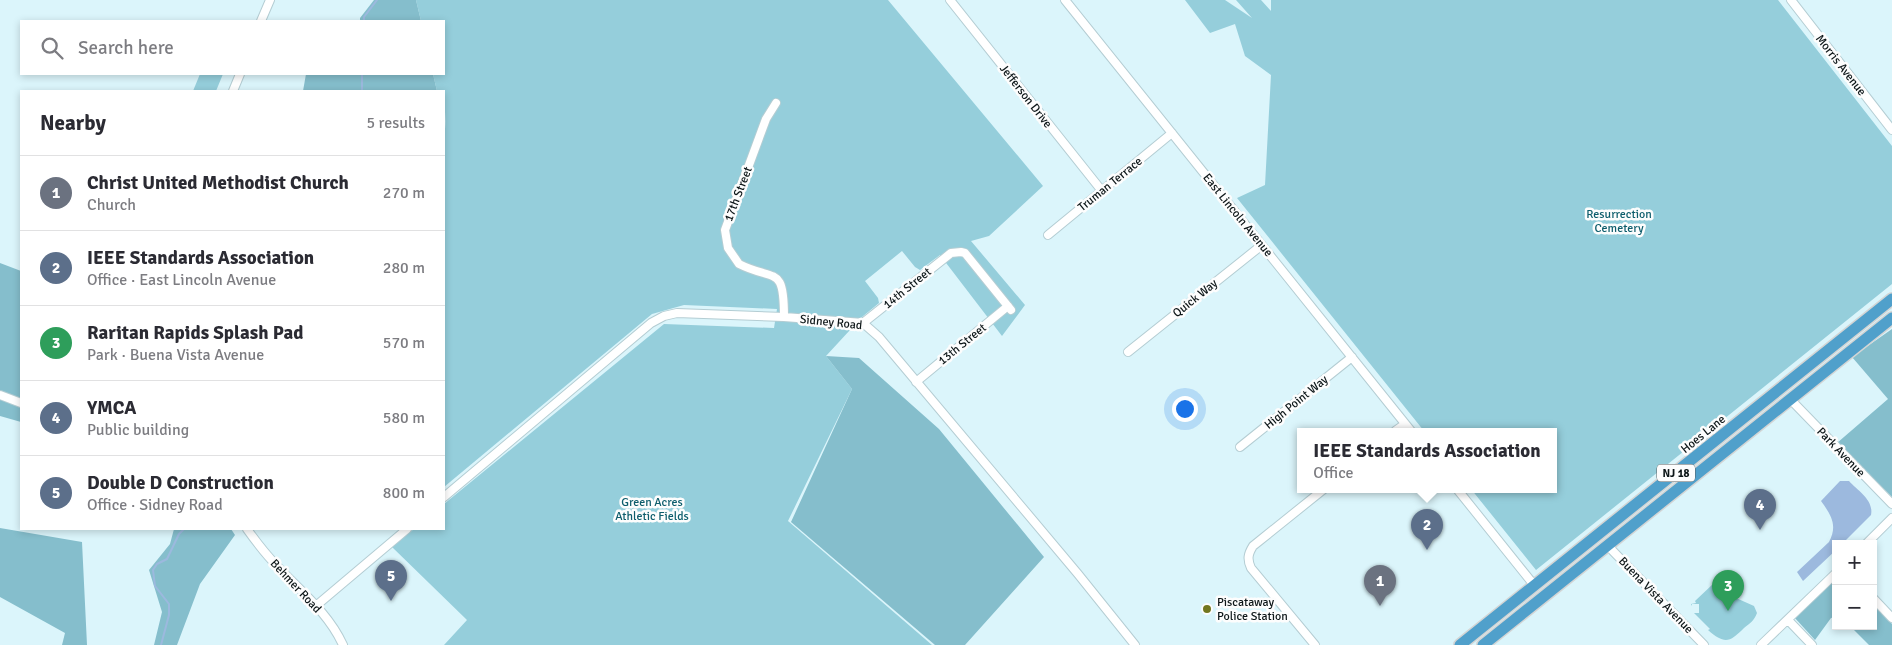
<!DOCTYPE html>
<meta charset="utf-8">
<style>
body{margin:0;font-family:Signika,sans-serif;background:#f2f2f3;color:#2b2b33}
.controls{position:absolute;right:15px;bottom:15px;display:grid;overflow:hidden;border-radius:0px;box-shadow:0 2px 8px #0003}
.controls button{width:45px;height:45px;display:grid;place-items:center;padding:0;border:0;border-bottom:1px solid #e1e1e2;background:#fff;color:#2b2b33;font:25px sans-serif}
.you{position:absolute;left:1184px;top:408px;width:18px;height:18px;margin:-12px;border:4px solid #fff;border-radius:50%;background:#1a73e8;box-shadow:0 0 0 8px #1a73e833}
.badge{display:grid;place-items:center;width:32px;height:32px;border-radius:50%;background:#7c3aed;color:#fff;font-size:16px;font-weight:700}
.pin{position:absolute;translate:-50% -41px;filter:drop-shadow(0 1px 2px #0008)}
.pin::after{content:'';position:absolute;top:26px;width:18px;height:15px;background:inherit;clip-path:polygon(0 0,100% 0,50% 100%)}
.popup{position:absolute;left:1297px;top:428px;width:260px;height:65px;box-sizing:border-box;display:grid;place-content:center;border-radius:0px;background:#fff;filter:drop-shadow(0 1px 4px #0005);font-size:16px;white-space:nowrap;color:#7c7c81}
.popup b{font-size:19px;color:#2b2b33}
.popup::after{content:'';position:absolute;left:50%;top:100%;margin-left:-10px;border:10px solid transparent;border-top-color:#fff}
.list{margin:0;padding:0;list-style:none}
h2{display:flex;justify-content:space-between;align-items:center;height:65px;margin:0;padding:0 20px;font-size:21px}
h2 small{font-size:16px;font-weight:400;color:#7c7c81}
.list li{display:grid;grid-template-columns:32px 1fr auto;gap:15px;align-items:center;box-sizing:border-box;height:75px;padding:0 20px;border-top:1px solid #e1e1e2}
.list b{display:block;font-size:19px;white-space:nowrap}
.list p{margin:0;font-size:16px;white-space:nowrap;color:#7c7c81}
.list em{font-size:16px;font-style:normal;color:#7c7c81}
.icon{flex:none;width:28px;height:28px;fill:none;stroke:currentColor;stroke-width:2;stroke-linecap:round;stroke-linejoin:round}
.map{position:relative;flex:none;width:1892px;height:645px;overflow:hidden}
.search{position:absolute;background:#fff;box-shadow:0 2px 8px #0003;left:20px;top:20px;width:425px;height:55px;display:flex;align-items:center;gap:12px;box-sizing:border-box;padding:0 18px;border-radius:0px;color:#7c7c81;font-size:19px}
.panel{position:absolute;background:#fff;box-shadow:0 2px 8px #0003;left:20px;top:90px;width:425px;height:440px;border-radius:0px}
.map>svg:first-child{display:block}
.green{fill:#95cedb}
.forest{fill:#85becc}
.water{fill:#9cb9de}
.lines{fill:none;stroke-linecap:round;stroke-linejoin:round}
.stream{stroke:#9cb9de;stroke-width:2}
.minor-casing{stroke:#b4cdd3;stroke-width:10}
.highway-casing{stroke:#d3d5d5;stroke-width:14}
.minor{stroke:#fff;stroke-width:8}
.highway{stroke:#50a0cb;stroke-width:11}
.poi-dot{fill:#72771f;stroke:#fdfdfd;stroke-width:2}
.labels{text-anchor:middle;stroke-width:5;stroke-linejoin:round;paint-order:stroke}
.shield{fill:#fdfdfd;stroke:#555b5d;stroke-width:1}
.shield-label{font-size:11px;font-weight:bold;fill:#0d1618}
.street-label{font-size:12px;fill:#0d1618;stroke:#fdfdfd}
.park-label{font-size:12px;fill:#0d5d6c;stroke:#fdfdfd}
.poi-label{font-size:12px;fill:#0d1618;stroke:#fdfdfd;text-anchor:start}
</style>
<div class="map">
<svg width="1892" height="645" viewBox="0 0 1892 645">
<rect width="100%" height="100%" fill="#dbf5fb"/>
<path class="green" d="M416 0H888L1043 186 989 236 971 241 1025 305 1002 336 940 255 920 270 915 267 902 251 865 281 878 298 879 303 862 317 826 356 852 389 788 521 932 645H444L467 620 392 547 414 529H444V504L664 324 774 328 777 309 684 305 652 314 444 487V134C447 125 444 102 444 91H437L433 74H444V21H421Z
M1185 0H1225L1252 18 1236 0H1261L1271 11V0H1778L1892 146V284L1536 570 1471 489H1553V431H1424L1237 198 1265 185 1271 75 1245 56 1235 24 1210 33Z
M200 74H223L216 91H193Z
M1720 582 1728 589 1731 588 1733 590 1731 593 1736 598 1754 606 1757 613C1754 621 1750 623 1744 628 1730 642 1725 645 1708 630L1710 629 1694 613H1699V604H1692V606L1691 604 1696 603 1695 601 1714 583Z"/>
<path class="forest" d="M374 0H416L421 21H360V18Z
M306 74H433L437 91H303Z
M0 263 21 271V422L0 416Z
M1892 329V497L1837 443 1888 399 1852 357Z
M826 356 859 358 939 429 1044 557 965 645H935L791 522 852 389Z
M0 528 82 542 87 645H62L65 633 0 597Z
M174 529H231L235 535 200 584 177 645H154L162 612 149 570 170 544Z
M1836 578V617L1831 618 1815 640 1794 617Z
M1873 604 1892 624V645H1869L1850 626H1873Z"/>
<path class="water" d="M1840 481H1849C1858 491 1874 500 1871 515L1842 544H1836V550L1803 581 1797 572 1829 542C1838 525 1831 515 1821 501Z"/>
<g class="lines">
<path class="stream" d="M364 21V17L377 0
M362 91V74
M161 645 169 615V604L155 586 153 570 157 564 167 559 179 534 184 529"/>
<defs>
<path id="minor" d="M950 0 1102 191
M1065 0 1411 431
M1791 0 1892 130
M261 21 270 0
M233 91 240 74
M776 103 766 119 725 230 728 248 739 264C775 282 784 264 784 317
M1048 235 1172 133
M863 323 951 253 961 252 965 253 1011 310
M1128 352 1262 245
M916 382 1008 306
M0 395 21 403
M1790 399 1892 504
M1395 431 1405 424
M1240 447 1352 357
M1457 489 1534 585
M444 497 651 323 664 316 677 313 784 317 863 323 879 337 1078 574 1135 645
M247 529C257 543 267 556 279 568 302 592 329 614 343 645
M1866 544 1892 518
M1608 546 1704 645
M1873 598 1892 618
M317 605 407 529
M1788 620 1812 645
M1315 645 1251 568C1247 559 1248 554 1253 546L1324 489
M1761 645 1836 573"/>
<path id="highway" d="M1460 645 1892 299
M1483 645 1892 318"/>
</defs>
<use href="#minor" class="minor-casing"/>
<use href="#highway" class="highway-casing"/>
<use href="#minor" class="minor"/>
<use href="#highway" class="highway"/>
</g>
<circle class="poi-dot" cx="1207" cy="609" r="5"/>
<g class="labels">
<rect class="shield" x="1657" y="464.5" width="38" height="17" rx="4"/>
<g class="shield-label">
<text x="1676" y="477">NJ 18</text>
</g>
<g class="street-label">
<text transform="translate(1841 65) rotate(52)" y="4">Morris Avenue</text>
<text transform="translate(1026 96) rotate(52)" y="4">Jefferson Drive</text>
<text transform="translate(1110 184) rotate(-39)" y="4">Truman Terrace</text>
<text transform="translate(738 194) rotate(-69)" y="4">17th Street</text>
<text transform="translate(1238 215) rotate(51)" y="4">East Lincoln Avenue</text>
<text transform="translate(907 288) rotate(-39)" y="4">14th Street</text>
<text transform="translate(1195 298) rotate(-39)" y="4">Quick Way</text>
<text transform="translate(831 322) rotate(6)" y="4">Sidney Road</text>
<text transform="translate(962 344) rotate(-39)" y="4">13th Street</text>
<text transform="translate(1296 402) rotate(-39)" y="4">High Point Way</text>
<text transform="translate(1703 434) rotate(-39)" y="4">Hoes Lane</text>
<text transform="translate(1841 452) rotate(46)" y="4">Park Avenue</text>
<text transform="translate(296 586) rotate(47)" y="4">Behmer Road</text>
<text transform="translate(1656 595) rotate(46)" y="4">Buena Vista Avenue</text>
</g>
<g class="park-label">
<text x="1619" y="218">Resurrection<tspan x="1619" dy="14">Cemetery</tspan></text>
<text x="652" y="506">Green Acres<tspan x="652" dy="14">Athletic Fields</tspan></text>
</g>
<g class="poi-label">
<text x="1217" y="606">Piscataway<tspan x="1217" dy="14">Police Station</tspan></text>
</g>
</g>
</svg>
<div class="controls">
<button>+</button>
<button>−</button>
</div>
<div class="you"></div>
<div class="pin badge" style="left:1380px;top:606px;background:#6b7280">1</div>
<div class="pin badge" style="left:1427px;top:550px;background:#5c6f8a">2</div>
<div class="popup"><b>IEEE Standards Association</b>Office</div>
<div class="pin badge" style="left:1728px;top:611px;background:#2e9e5b">3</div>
<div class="pin badge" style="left:1760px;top:530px;background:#5c6f8a">4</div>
<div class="pin badge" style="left:391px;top:601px;background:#5c6f8a">5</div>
<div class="search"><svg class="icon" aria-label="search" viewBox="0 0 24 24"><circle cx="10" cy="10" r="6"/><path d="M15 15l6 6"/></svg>Search here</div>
<section class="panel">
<h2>Nearby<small>5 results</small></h2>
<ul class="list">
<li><span class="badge" style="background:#6b7280">1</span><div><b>Christ United Methodist Church</b><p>Church</p></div><em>270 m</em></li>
<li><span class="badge" style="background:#5c6f8a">2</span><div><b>IEEE Standards Association</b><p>Office · East Lincoln Avenue</p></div><em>280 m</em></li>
<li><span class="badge" style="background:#2e9e5b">3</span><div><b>Raritan Rapids Splash Pad</b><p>Park · Buena Vista Avenue</p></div><em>570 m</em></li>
<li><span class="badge" style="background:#5c6f8a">4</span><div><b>YMCA</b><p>Public building</p></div><em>580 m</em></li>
<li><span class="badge" style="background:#5c6f8a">5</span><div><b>Double D Construction</b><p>Office · Sidney Road</p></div><em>800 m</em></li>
</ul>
</section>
</div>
